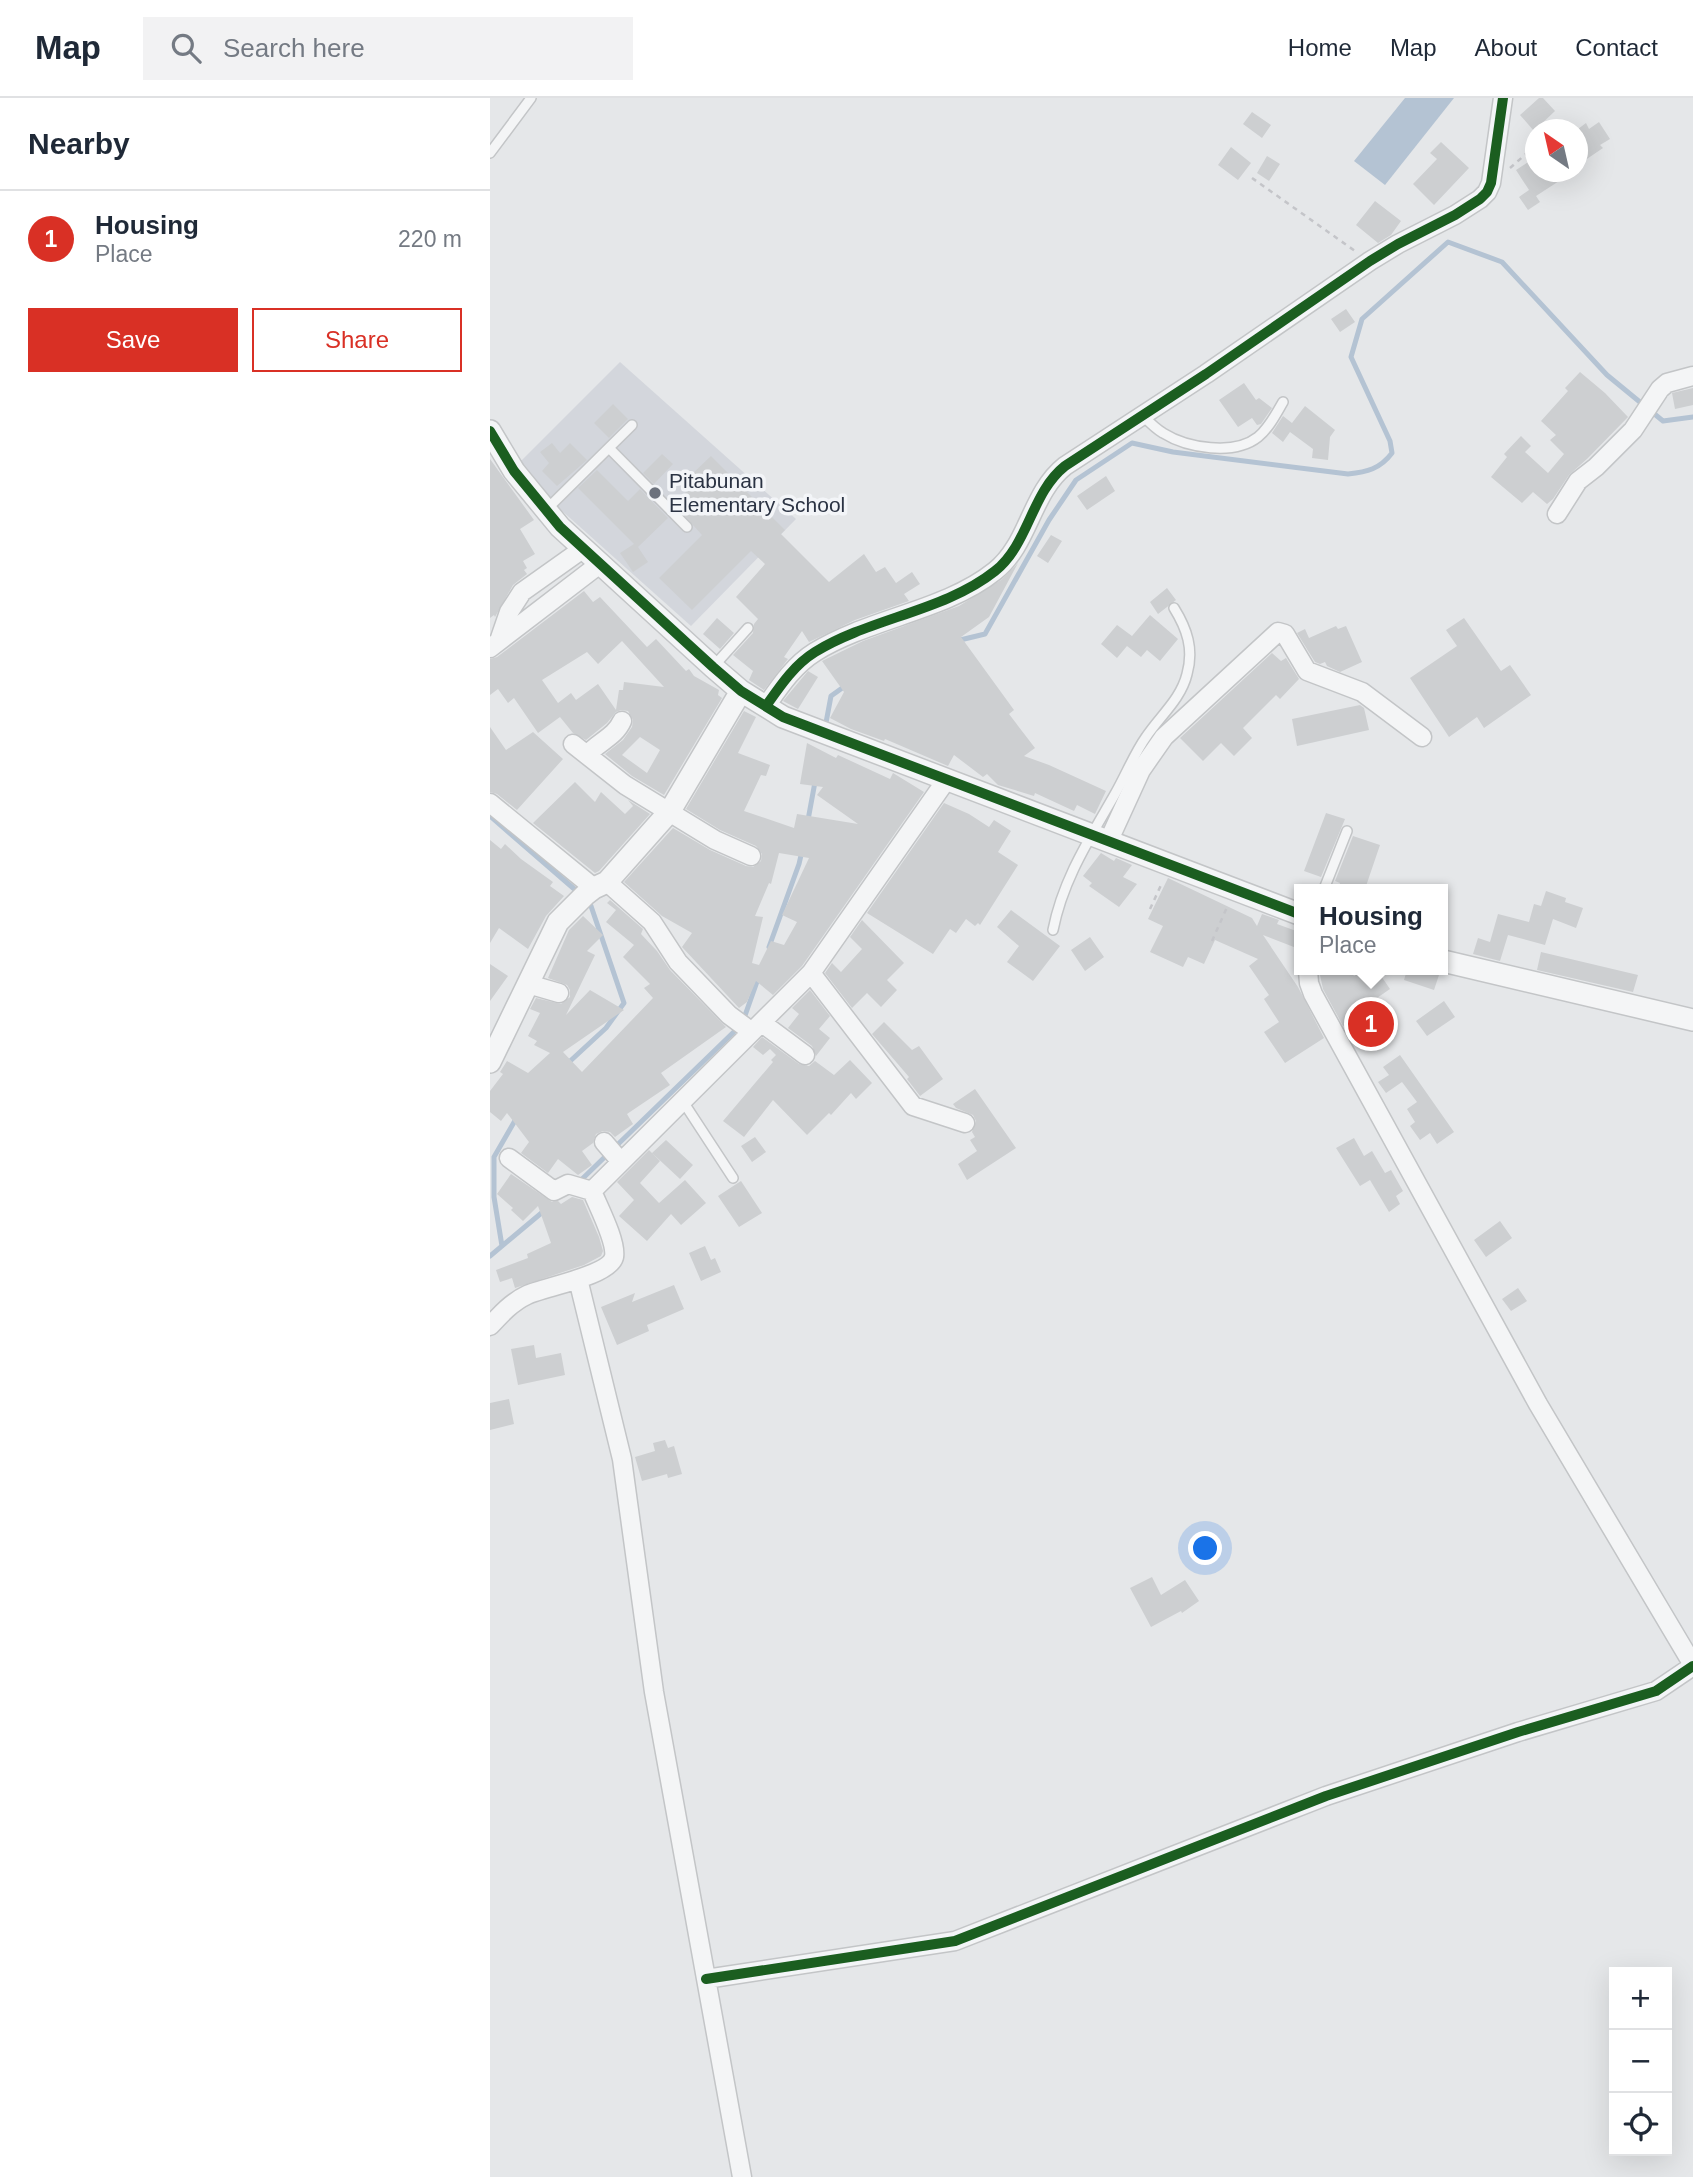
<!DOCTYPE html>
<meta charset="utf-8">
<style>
body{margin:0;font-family:Arial,sans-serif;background:#f2f2f3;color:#1f2937}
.controls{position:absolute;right:21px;bottom:21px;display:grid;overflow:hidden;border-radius:0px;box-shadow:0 7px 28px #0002}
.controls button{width:63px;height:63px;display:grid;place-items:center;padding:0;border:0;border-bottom:2px solid #e0e1e3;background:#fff;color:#1f2937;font:35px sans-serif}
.compass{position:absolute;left:1035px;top:21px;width:63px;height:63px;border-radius:50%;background:#fff;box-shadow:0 7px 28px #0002;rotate:326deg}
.you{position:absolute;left:716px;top:1451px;width:24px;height:24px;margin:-18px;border:5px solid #fff;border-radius:50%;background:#1a73e8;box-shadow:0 0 0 10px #1a73e833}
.badge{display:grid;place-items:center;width:46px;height:46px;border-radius:50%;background:#d93025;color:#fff;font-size:23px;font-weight:700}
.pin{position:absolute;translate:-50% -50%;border:4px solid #fff;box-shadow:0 2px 7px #0006}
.popup{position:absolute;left:804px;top:786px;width:154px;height:91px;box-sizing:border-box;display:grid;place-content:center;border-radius:0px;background:#fff;filter:drop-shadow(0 2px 5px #0005);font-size:23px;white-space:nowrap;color:#747a83}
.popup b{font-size:26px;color:#1f2937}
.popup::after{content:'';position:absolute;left:50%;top:100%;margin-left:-14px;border:14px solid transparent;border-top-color:#fff}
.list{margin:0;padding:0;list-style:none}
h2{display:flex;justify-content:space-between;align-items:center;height:91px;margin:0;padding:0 28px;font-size:30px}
h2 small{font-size:23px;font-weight:400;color:#747a83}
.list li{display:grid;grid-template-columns:46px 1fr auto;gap:21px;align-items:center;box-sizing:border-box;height:98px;padding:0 28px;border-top:2px solid #e0e1e3}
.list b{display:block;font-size:26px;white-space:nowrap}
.list p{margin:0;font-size:23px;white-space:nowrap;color:#747a83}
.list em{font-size:23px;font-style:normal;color:#747a83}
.actions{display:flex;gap:14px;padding:21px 28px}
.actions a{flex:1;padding:16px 0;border:2px solid #d93025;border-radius:0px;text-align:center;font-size:24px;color:#d93025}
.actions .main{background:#d93025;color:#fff}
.icon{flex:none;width:38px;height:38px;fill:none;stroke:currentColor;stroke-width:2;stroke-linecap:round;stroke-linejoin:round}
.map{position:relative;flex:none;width:1203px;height:2079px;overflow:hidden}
header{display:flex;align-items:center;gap:42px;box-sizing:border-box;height:98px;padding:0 35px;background:#fff;border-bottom:2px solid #e0e1e3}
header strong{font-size:33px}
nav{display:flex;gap:38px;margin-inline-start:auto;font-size:24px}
.search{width:490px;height:63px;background:#f2f2f3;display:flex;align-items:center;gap:18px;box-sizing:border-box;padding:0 24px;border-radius:0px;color:#747a83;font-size:26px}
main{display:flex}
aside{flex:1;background:#fff}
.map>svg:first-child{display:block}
.built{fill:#d3d6dc}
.water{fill:#b4c3d3}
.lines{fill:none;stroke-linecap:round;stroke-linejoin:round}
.stream{stroke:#b4c3d3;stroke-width:5}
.building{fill:#cdcfd1;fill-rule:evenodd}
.service-casing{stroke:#c3c5c7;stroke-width:12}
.minor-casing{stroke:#c3c5c7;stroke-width:21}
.tertiary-casing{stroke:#c3c5c7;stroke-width:24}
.path{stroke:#c4c5c9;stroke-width:2.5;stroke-dasharray:5 5;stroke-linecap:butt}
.service{stroke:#f4f5f6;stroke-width:9}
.minor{stroke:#f4f5f6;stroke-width:18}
.tertiary{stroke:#f4f5f6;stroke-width:21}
.cycleway-casing{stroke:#f3f5f8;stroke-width:15}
.cycleway{stroke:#1b5e20;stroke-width:10}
.poi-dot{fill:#6c727d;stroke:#f3f5f8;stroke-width:2.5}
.labels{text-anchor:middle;stroke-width:7;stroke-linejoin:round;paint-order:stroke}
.poi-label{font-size:21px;fill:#2b3343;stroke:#f3f5f8;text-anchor:start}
</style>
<header>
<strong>Map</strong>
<div class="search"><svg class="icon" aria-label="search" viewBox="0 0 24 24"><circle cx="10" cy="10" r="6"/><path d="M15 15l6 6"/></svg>Search here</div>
<nav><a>Home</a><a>Map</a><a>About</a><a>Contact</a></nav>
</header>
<main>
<aside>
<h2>Nearby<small></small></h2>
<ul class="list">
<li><span class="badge">1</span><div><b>Housing</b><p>Place</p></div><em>220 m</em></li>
</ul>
<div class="actions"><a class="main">Save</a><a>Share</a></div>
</aside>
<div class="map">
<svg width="1203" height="2079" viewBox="0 0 1203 2079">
<rect width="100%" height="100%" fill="#e5e7e9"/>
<path class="built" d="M130 264 306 421 201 528 24 370Z"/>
<path class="water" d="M915 0H964L895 87 864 63Z"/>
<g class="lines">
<path class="stream" d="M466 543 495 536 559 422 586 382 642 345 683 354 858 376C877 374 890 371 902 355L900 343 861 259 872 221 958 144 1012 164 1117 277 1173 323 1203 319
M335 630 341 598 355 588
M0 718 90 796
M318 722 325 684
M279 849 309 766 312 753
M77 966 116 930 134 905 101 808 97 803
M89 1084 252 926 269 878
M12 1148 4 1099V1059L27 1019
M0 1158 55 1112"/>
</g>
<path class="building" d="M1049 0H1053L1065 13 1044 33 1030 17Z
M762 14 781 27 772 40 753 26Z
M1109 24 1120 41 1110 47 1113 50 1088 67V31L1096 25 1099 31Z
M951 44 979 70 944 107 923 86 947 61 940 55Z
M741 49 761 65 748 82 728 67Z
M777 58 790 66 779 83 767 75Z
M1046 59V74H1083L1046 98 1050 104 1038 112 1029 99 1039 92 1026 72Z
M885 103 911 123 901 137 888 145 866 127Z
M856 211 865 224 850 234 841 221Z
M1090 274 1115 295 1138 319 1098 360 1079 377 1063 401 1057 406 1043 394 1032 405 1001 379 1017 359 1014 356 1031 338 1041 348 1035 354 1058 375 1074 356 1060 342 1066 337 1051 323 1078 293 1075 290Z
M754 285 766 302 769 300 782 310 771 326 767 327 762 320 748 329 729 302Z
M1203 290V307L1185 311 1182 295Z
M123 306 138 321 119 340 104 325Z
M815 308 845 332 840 339 838 362 822 360 823 351 800 334 793 344 782 335 793 318 802 325Z
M62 345 70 355 80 345 97 362 67 388 52 373 59 365 50 354Z
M172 356 183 366 164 386 153 375Z
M221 358 295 432 291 436 339 484 374 456 386 474 395 469 406 485 422 474 430 486 414 496 419 503 365 522 319 544 312 533 294 559 298 561 274 592 259 582 263 573 243 557 263 535 264 526 268 521 246 499 275 466 261 453 202 512 169 480 212 437 184 406 206 384 200 378Z
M0 361 44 422 30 431 45 456 33 463 37 470 34 472 37 476 23 487 5 519 4 517 0 520Z
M107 372 138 403 150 391 178 420 148 449 158 464 143 474 130 455 144 446 88 390Z
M616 378 625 393 597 412 587 398Z
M561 437 572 443 558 465 547 458Z
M528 465 499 519 471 539 524 612 519 616 545 650 534 658 559 667 616 693 605 716 587 707 584 713 545 695 544 698 508 687 497 676 493 679 464 657 458 668 395 641 394 643 361 631 340 620 354 594 332 563 373 543 469 508 511 482Z
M677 490 686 502 668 516 660 504Z
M94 493 103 504 110 499 157 549 166 541 196 573 199 571 204 578 229 592 228 597 232 600 174 697 142 678 115 656 133 642 142 629 143 622 138 613 131 612 126 614 117 625 96 642 83 635 70 619 48 635 24 600 18 605 8 591 0 597V561L7 559ZM132 543 174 589 134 584 133 592H129L126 612 108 586 86 602 81 595 68 605 52 582 97 554 108 566ZM150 639 170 652 157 675 132 657Z
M660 517 688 541 670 563 657 552 651 559 637 548 627 560 611 546 627 527 642 538Z
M227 520 244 535 230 551 213 536Z
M974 520 1011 573 1020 567 1041 597 994 630 987 619 959 639 920 580 967 548 956 532Z
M846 528 848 531 856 528 872 564 850 574 837 568 835 564 830 566 825 564 807 535 815 531 819 540Z
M782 555 791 563 796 560 809 581 790 601 786 597 753 630 762 640 744 658 731 645 713 663 690 640Z
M318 573 328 579 308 611 293 603Z
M870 607 874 610 879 632 807 648 802 621Z
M254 613 266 619 248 655 280 667 276 678 271 677 254 713 304 730 307 716 368 726 327 697 333 689 310 686 317 645 346 660 348 657 400 681 403 675 434 694 312 868 283 897 266 883 257 904 249 910 192 849 202 835 172 818 134 784 183 730 220 752 256 768 263 769 271 763 272 756 266 748 230 732 196 711ZM289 755 319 760 292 817 307 824 294 847 281 843 269 867 262 865 273 819 265 818 279 785 281 786Z
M0 629 16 652 43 634 73 661 27 712 7 696 0 694Z
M85 684 105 704 111 694 135 716 143 708 138 702 160 716 109 773 105 775 43 725Z
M454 705 479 716 499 729 504 722 521 733 508 754 528 767 490 827 488 825 485 828 476 821 466 835 460 831 443 856 377 815Z
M836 715 855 721 831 779 814 773Z
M863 738 890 747 875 791H848L850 785 845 783Z
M0 742 11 751 15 746 31 761 63 784 60 788 74 798 56 818 38 851 9 830 0 845Z
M611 755 624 763 626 760 642 767 633 779 647 786 629 809 599 788 602 785 593 778Z
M678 780 762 820 767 828 772 816 789 822 787 826 809 834V851L773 837 808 889 834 940 795 965 774 934 789 924 774 901 779 897 759 868 768 861 725 842 714 866 698 859 693 869 660 854 673 828 658 821Z
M1056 793 1076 800 1075 804 1093 810 1086 830 1063 821 1055 847 1018 837 1010 863 983 856 988 840 1000 844 1008 816 1039 824 1044 806 1051 808Z
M120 802 153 831 151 836 167 853 180 872 236 929 171 975 180 987 137 1016 143 1026 125 1039 120 1034 113 1033 106 1036 103 1045 92 1053 102 1067 88 1077 68 1061 58 1075 31 1055 39 1044 17 1015 11 1023 0 1014V993L13 976 10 974 17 963 38 975 60 955 44 947 47 943 38 938 50 915 40 911 46 900 71 906 80 899V892L77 887 58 880 79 832 93 818 113 837 97 853 105 857 76 917 100 892 134 912 73 954 92 974 163 900 154 890 160 886 133 859 144 847 116 824 126 812 117 805Z
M521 812 570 848 543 883 517 864 529 848 507 829Z
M372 822 414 865 397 882 407 892 391 909 377 895 362 910 335 875 342 865 351 874 372 851 360 839Z
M600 839 614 859 595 873 581 852Z
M1051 854 1148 877 1143 894 1047 872Z
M0 866 18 878 0 903Z
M838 872H860L864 878 873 872H887L900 891 884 902 904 931 877 950 860 924 853 928 833 891 830 877Z
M917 872H932L949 877 944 892 914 882Z
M320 892 340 918 329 931 340 940 326 958 322 948 298 930 309 916 302 910Z
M954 903 965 919 937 938 926 923Z
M394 924 422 952 429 948 453 981 430 998 417 981 419 979 382 936Z
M272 939 309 966 319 968 325 963 344 977 360 962 382 985 366 1001 361 995 341 1017 339 1015 317 1037 283 1002 254 1039 233 1023 283 964 281 962 286 957 280 951 273 957 263 949Z
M910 957 964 1034 947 1046 940 1035 930 1042 920 1028 925 1024 917 1011 927 1004 912 984 896 995 888 984 899 977 893 969Z
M485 991 526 1050 477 1082 468 1066 487 1053 480 1042 485 1039 482 1034 486 1023 483 1017 466 1010 463 1006Z
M265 1039 276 1054 262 1064 251 1048Z
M864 1040 874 1058 882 1053 895 1075 901 1072 913 1093 906 1098 910 1106 899 1114 880 1082 870 1088 846 1050Z
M176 1042 203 1067 190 1081 162 1055Z
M159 1052 170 1063 150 1085 169 1105 195 1082 216 1105 191 1127 181 1116 157 1143 129 1118 144 1102 127 1084Z
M21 1076 62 1104 68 1103 71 1106 82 1099 93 1102 109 1139 113 1153 111 1158 94 1167 25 1190 22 1180 10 1184 6 1172 38 1160 37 1156 61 1145 48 1108 33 1123 21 1112 23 1110 7 1096Z
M251 1083 272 1115 249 1129 228 1098Z
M1010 1123 1022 1140 996 1159 984 1142Z
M215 1148 221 1162 225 1160 231 1174 211 1183 199 1155Z
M184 1187 194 1211 157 1227 159 1233 127 1247 111 1209 145 1195 142 1204Z
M1028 1190 1037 1203 1021 1213 1012 1201Z
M44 1247 46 1260 71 1255 75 1277 28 1287 21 1251Z
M19 1301 24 1326 0 1332V1305Z
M175 1342 178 1350 184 1348 192 1376 178 1380 177 1376 152 1383 145 1359 165 1353 163 1345Z
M662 1479 671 1497 695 1482 709 1503 692 1515 691 1513 661 1529 640 1490Z"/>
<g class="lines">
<defs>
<path id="service" d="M0 55 41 0
M653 318C659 324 666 331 673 335 697 350 744 358 768 339 779 330 786 316 793 304
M119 350 197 429
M56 412 142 327
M223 569 258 530
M834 791 857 733
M563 832C573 781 600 740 625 696 636 677 644 656 656 639 670 618 691 601 697 576 704 551 697 531 684 510
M192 1002 243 1080"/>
<path id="minor" d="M1067 416 1088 383 1106 369 1143 332 1170 291 1177 285 1203 278
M9 543 19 514 32 494 94 450
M0 550 111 465
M276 608C290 588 304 567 325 554 380 520 455 513 505 473 539 446 541 395 575 368L716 276 880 163 908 146 965 117 990 101 997 94 1001 85 1013 0
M83 646 135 687 225 742 261 758
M97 657C108 644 125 639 132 623
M0 705 104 790
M619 742 651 672 674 639 788 534 795 536 817 573 872 594 932 639
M117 784 162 824 188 864 239 917 262 934
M818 872 819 885 823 896 1048 1306 1203 1567
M321 875 423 1008 475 1025
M38 886 69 895
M272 925 315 957
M114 1044 131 1064
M19 1060 64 1093 78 1086 102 1093
M102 1093 321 875 457 681
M88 1181 132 1361 164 1594 252 2079
M0 1228C11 1216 22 1204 37 1197 54 1189 119 1178 124 1159 127 1144 108 1108 102 1093
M216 1881 465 1843 836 1698 1028 1634 1166 1593 1203 1568"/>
<path id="tertiary" d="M0 333 24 373 70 429 223 569 251 593 293 619 809 816
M953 863 1203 922
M0 964 68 824 95 797 104 790 117 784 180 713 251 593"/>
</defs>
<use href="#service" class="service-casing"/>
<use href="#minor" class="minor-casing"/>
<use href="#tertiary" class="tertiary-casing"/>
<path class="path" d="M1020 70 1037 55
M762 80 865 153
M660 811 672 785
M722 843 738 807"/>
<use href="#service" class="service"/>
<use href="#minor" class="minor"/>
<use href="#tertiary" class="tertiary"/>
<defs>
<path id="cycleway" d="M0 333 24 373 70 429 223 569 251 593 293 619 809 816
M276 608C290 588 304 567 325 554 380 520 455 513 505 473 539 446 541 395 575 368L716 276 880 163 908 146 965 117 990 101 997 94 1001 85 1013 0
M216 1881 465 1843 836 1698 1028 1634 1166 1593 1203 1568"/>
</defs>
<use href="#cycleway" class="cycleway-casing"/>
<use href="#cycleway" class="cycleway"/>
</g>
<circle class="poi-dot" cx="165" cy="395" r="7"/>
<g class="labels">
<g class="poi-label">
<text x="179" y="390">Pitabunan<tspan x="179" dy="24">Elementary School</tspan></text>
</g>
</g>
</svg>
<div class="controls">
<button>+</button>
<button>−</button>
<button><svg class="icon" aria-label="locate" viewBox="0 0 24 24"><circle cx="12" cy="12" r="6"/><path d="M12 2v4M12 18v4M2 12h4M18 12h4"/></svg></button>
</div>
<svg class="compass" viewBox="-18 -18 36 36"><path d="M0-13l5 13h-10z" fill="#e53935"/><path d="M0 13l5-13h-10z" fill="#747a83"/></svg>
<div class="you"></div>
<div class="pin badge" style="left:881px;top:926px">1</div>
<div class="popup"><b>Housing</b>Place</div>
</div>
</main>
